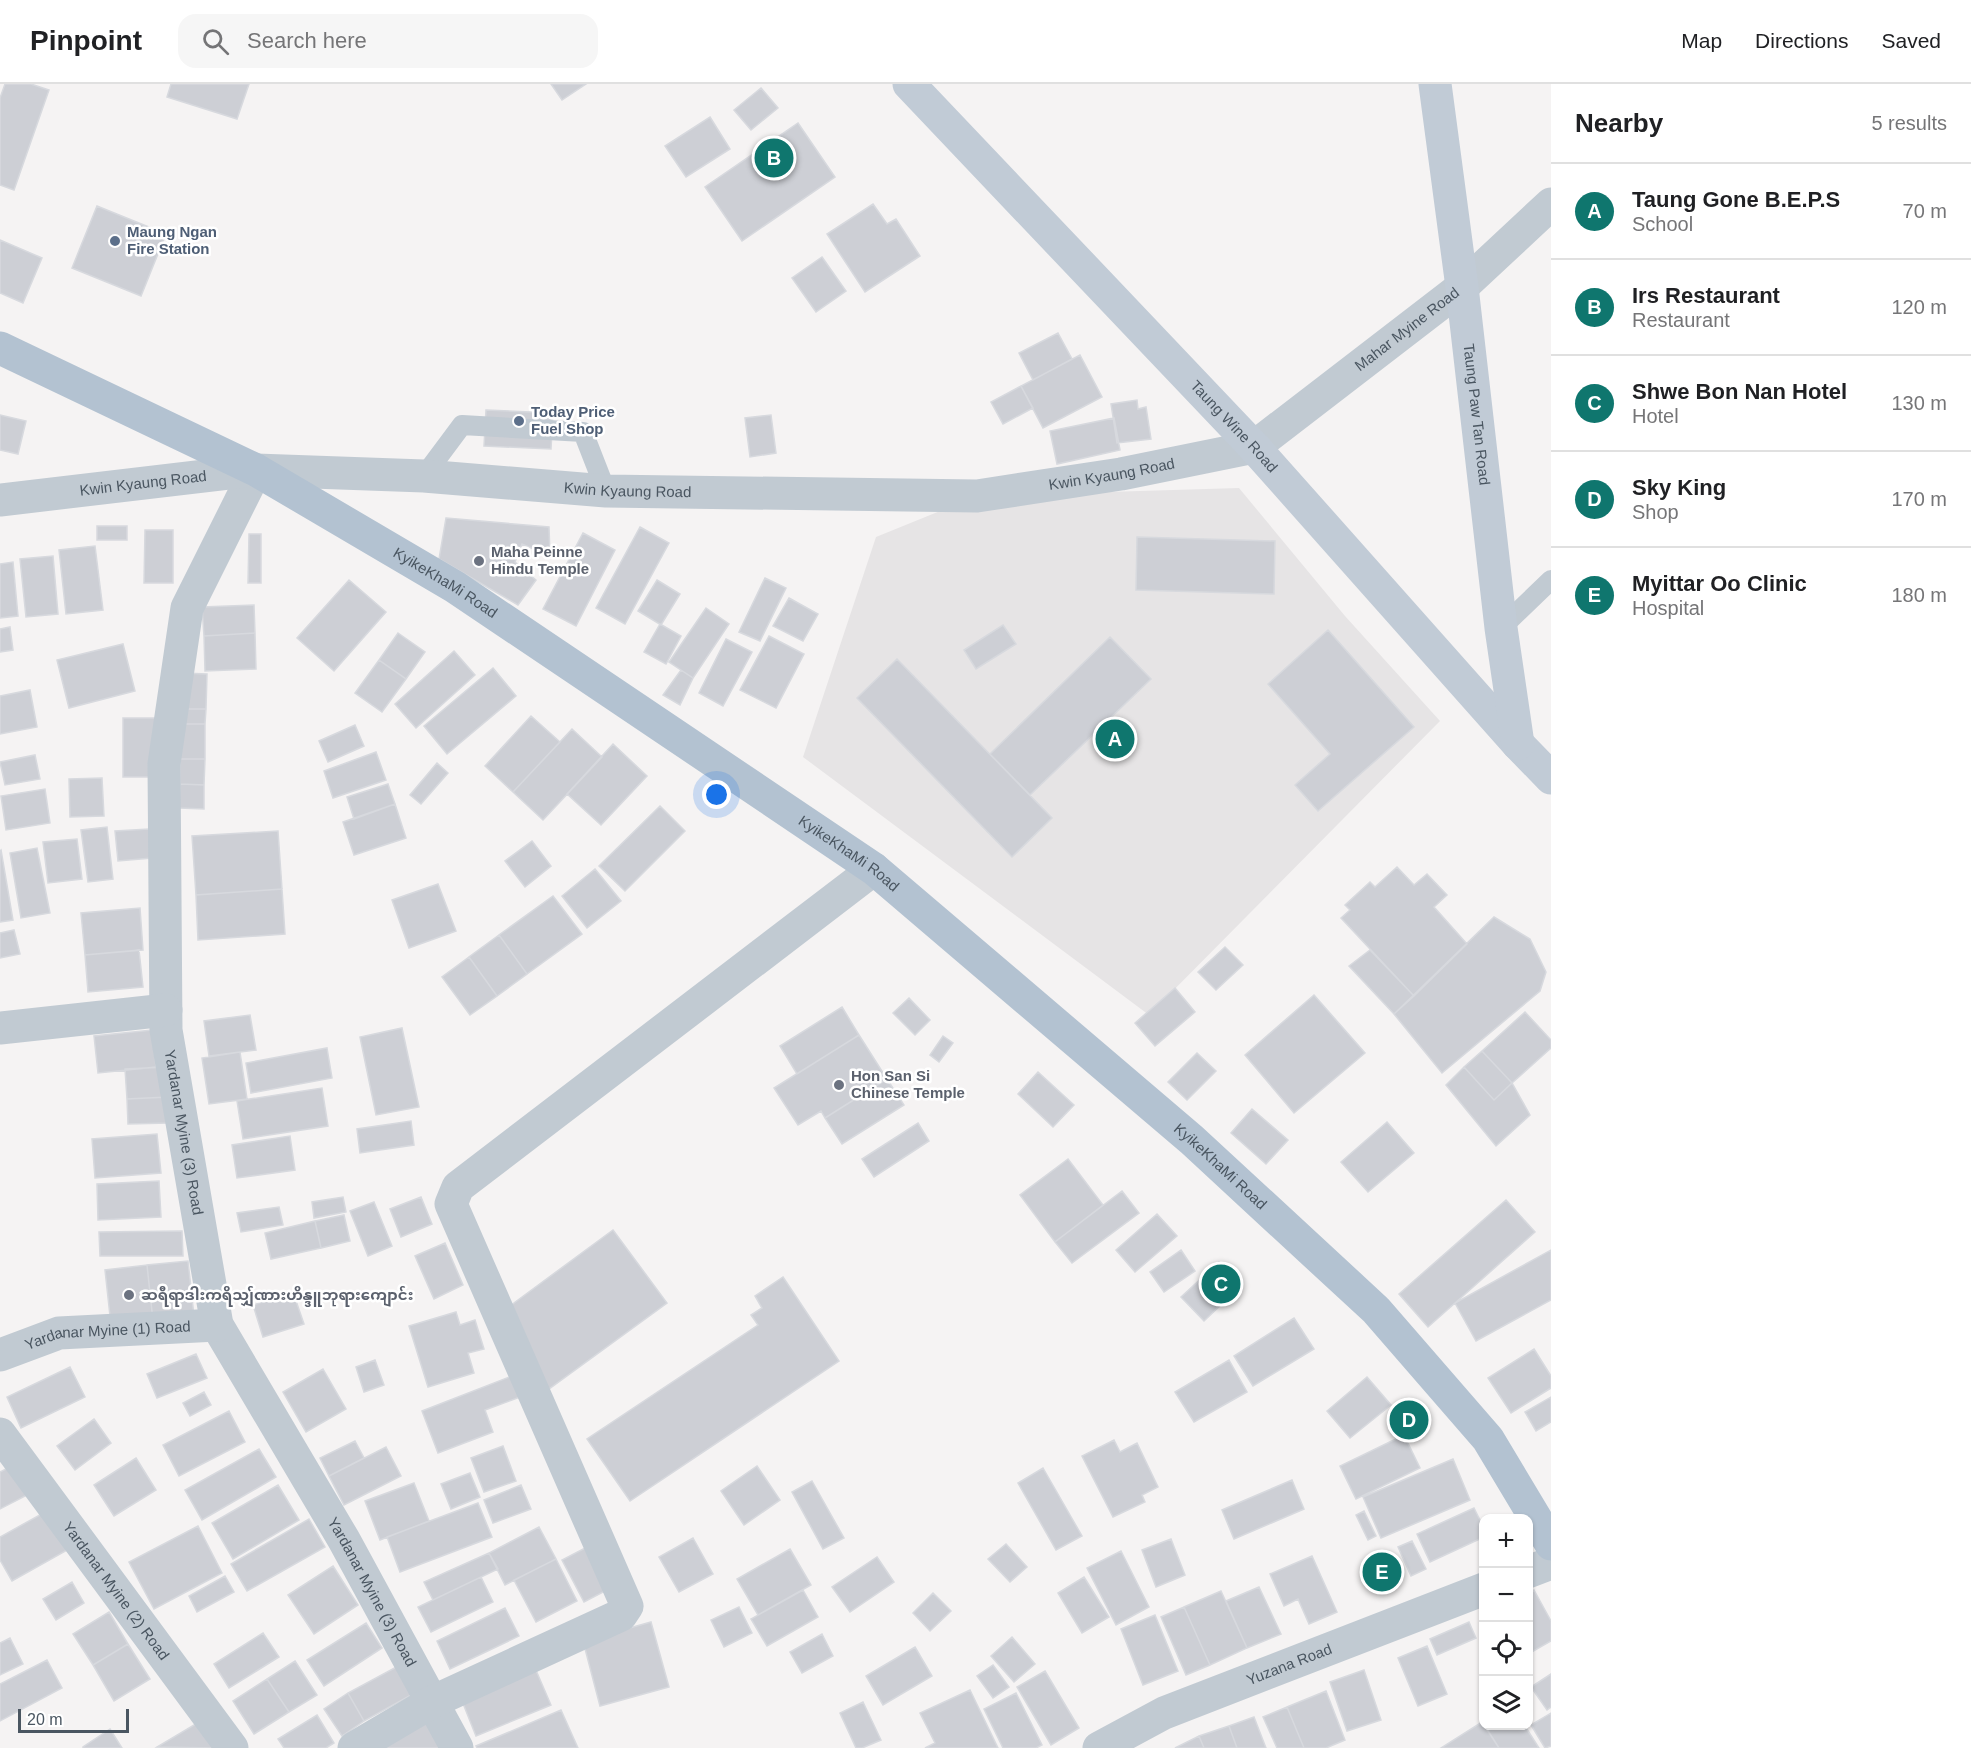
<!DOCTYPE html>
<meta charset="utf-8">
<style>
body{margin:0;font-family:Arial,"Noto Sans Myanmar",sans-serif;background:#f6f6f6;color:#202124}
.controls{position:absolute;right:18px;bottom:18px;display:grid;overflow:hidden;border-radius:12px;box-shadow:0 2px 4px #0004}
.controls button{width:54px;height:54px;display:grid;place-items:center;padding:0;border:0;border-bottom:2px solid #e0e0e0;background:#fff;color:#202124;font:30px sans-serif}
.scale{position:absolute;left:18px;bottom:15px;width:111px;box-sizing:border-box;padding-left:6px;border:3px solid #4a5661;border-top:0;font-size:16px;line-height:21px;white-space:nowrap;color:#4a5661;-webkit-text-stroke:4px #fff;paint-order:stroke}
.you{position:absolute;left:717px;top:711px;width:21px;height:21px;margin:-15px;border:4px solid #fff;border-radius:50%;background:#1a73e8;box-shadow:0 0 0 9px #1a73e833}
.badge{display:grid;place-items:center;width:39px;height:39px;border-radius:50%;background:#0f766e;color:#fff;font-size:20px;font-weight:700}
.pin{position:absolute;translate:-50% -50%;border:3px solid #fff;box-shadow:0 2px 6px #0006}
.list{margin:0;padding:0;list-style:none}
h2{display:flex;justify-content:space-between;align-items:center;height:78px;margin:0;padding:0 24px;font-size:26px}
h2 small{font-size:20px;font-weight:400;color:#757577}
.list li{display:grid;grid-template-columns:39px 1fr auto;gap:18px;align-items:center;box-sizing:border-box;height:96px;padding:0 24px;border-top:2px solid #e0e0e0}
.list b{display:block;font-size:22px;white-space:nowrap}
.list p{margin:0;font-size:20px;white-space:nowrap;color:#757577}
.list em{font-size:20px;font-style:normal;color:#757577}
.icon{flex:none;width:33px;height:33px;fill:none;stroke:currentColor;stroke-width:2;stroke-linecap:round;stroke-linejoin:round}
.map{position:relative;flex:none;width:1551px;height:1664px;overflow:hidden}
header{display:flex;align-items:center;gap:36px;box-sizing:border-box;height:84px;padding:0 30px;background:#fff;border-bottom:2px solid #e0e0e0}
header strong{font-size:28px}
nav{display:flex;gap:33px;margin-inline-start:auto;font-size:21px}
.search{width:420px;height:54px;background:#f6f6f6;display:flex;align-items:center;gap:15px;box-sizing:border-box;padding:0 21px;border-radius:18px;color:#757577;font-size:22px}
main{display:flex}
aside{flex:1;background:#fff}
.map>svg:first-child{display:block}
.education{fill:#e6e4e5}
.building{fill:#cdcfd5;stroke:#d7d9de;stroke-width:1.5}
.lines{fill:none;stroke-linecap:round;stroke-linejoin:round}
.lane{stroke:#c1cad2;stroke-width:20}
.street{stroke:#c1cad2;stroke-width:33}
.secondary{stroke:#c1cbd6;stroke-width:33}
.primary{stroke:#b3c2d1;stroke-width:33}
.service-dot{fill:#5c6f8a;stroke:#fff;stroke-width:2}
.worship-dot{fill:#6b7280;stroke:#fff;stroke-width:2}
.labels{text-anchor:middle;stroke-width:5;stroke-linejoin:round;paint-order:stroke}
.service-label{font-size:15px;font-weight:bold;fill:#4e5e75;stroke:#fff;text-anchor:start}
.street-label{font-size:15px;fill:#4a5661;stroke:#fff}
.worship-label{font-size:15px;font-weight:bold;fill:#5b616d;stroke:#fff;text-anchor:start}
</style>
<header>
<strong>Pinpoint</strong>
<div class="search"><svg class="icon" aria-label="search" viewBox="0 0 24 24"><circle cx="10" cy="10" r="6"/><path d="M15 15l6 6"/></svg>Search here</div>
<nav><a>Map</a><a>Directions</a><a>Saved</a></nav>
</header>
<main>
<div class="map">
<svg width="1551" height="1664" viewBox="0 0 1551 1664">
<rect width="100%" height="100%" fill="#f5f3f3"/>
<path class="education" d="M1239 404 1345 532 1440 637 1149 931 803 673 876 453 977 412Z"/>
<path class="building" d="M5 0H31L49 6 14 106 0 101V14Z
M171 0H249L237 35 167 13Z
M551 0H586L562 16Z
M761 4 778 24 751 46 734 26Z
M710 33 730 65 686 93 665 62Z
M798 39 835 93 742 157 705 103Z
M873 120 887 140 896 135 920 172 865 208 827 150Z
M97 122 166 150 141 212 72 184Z
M0 156 42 174 23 219 0 209Z
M822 173 846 207 816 228 792 194Z
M1058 249 1072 275 1033 296 1019 269Z
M1080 271 1102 313 1043 344 1021 302Z
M1021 302 1033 324 1003 340 991 318Z
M1137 316 1138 325 1146 323 1151 355 1117 359 1111 320Z
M486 326 553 329 551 365 484 362Z
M0 331 26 337 18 370 0 366Z
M771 331 776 369 750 373 745 334Z
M1114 334 1120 366 1057 380 1050 347Z
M446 434 549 443 550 472 522 460 515 478 536 496 518 521 439 475Z
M97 442H127V456H97Z
M640 443 669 459 625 540 596 524Z
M145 446H173V499H144Z
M583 449 615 466 576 542 543 525Z
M249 450H261V499H248Z
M1137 453 1275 457 1274 510 1136 506Z
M95 462 103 526 66 530 59 466Z
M53 472 58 530 26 533 20 475Z
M13 478 18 532 0 534V480Z
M765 494 786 504 760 557 739 548Z
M349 496 386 528 334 587 297 554Z
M657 496 680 510 661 541 638 527Z
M789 514 818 530 803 557 773 542Z
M254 521 255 549 204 552 202 523Z
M706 524 729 540 693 594 669 578Z
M660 540 681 552 666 580 644 568Z
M1003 541 1016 560 976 585 964 566Z
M10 543 13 566 0 568V545Z
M1328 546 1414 643 1318 727 1295 701 1330 670 1268 600Z
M255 549 256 585 205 587 204 552Z
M398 549 425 568 406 595 379 576Z
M769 552 804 570 776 624 740 606Z
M1110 553 1151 595 1030 711 990 670Z
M726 555 752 568 723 622 699 609Z
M123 560 135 607 69 624 57 576Z
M454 567 475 591 416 644 395 620Z
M897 575 1052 734 1012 773 857 614Z
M379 576 406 595 382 628 355 609Z
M493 584 516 612 447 670 424 642Z
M681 586 693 594 680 621 663 611Z
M182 589 207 590 206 625H182Z
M30 606 37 643 0 650V612Z
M182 625H206L205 640H181Z
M531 632 560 658 513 708 485 682Z
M123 634H161V693H123Z
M181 640H205V675H180Z
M355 641 364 662 328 678 319 657Z
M572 645 602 673 543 736 513 708Z
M613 660 647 692 601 741 567 710Z
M376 668 386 696 333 714 324 687Z
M35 671 40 695 5 701 0 678Z
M180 675H205L204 701 180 700Z
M437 679 448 689 421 720 410 711Z
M102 694 104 732 70 733 69 695Z
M180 700 204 701V725L179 724Z
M388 700 395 720 354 735 347 713Z
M45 705 50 739 6 746 1 712Z
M395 720 406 754 354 771 343 738Z
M660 722 685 747 625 807 599 782Z
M107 743 113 795 88 798 81 746Z
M149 745 152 774 118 777 115 747Z
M278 747 282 805 196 811 192 752Z
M77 755 82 795 48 799 43 758Z
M532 757 551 782 525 803 505 777Z
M37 764 50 829 21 834 10 769Z
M1 766 13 836 0 838V767Z
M1397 783 1414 801 1427 790 1447 811 1434 823 1467 860 1414 912 1341 834 1350 826 1345 821 1370 798 1375 803Z
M595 785 621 817 587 844 562 812Z
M438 800 456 847 409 864 392 816Z
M282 805 285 850 198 856 196 811Z
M553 812 582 850 527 890 499 851Z
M140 824 143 866 85 871 81 829Z
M1494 833 1530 855 1546 888 1540 907 1442 989 1394 930Z
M14 846 20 870 0 874V849Z
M499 851 527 890 497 912 469 873Z
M1225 863 1243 881 1216 906 1198 888Z
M139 866 143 903 88 908 85 871Z
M1370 866 1414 912 1394 930 1349 882Z
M469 873 497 912 470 931 442 893Z
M1175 904 1195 928 1155 962 1135 939Z
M1314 911 1365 969 1294 1029 1245 971Z
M909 914 930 936 915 951 893 929Z
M842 923 859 951 797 990 780 962Z
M1525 928 1551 956V964L1512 999 1482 967Z
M250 931 256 966 209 972 204 937Z
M402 944 419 1023 376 1031 360 953Z
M152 946 156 983 98 989 94 952Z
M859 951 887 995 825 1034 821 1027 798 1041 774 1004Z
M943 952 953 959 939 978 930 971Z
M327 964 332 994 251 1009 246 979Z
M1482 967 1512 999 1494 1016 1464 983Z
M240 968 247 1015 209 1020 202 974Z
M1197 969 1216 987 1187 1016 1168 998Z
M167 983 168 1013 127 1015 125 985Z
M1464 983 1494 1016 1512 999 1530 1031 1496 1062 1446 1001Z
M1038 988 1074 1021 1053 1043 1018 1010Z
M887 995 904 1021 842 1060 825 1034Z
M322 1004 328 1042 243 1055 237 1017Z
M168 1013 169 1039 128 1040 127 1015Z
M1252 1025 1288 1056 1266 1080 1231 1049Z
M411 1037 414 1061 360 1069 357 1045Z
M1387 1038 1414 1069 1368 1108 1341 1078Z
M918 1039 929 1057 874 1093 862 1075Z
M157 1050 161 1089 95 1094 92 1055Z
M290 1052 295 1086 237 1094 232 1061Z
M1068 1075 1103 1121 1055 1158 1020 1111Z
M159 1097 161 1133 98 1136 97 1100Z
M1122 1107 1139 1129 1072 1179 1055 1158Z
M343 1113 346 1128 314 1134 312 1118Z
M421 1113 432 1140 401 1153 390 1125Z
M1506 1116 1535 1148 1428 1243 1399 1210Z
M374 1118 392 1162 368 1172 350 1127Z
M279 1123 283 1141 241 1148 237 1129Z
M1157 1130 1177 1152 1135 1188 1116 1166Z
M344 1131 350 1157 321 1164 315 1137Z
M315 1137 321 1164 271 1175 265 1149Z
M613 1146 667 1219 542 1310 503 1227Z
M182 1147 183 1172H100L99 1148Z
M445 1159 463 1201 434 1215 415 1172Z
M1181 1166 1195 1187 1164 1208 1150 1188Z
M1551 1166V1216L1476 1257 1455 1219Z
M188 1177 194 1232 153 1237 147 1181Z
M1219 1178 1241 1202 1204 1237 1181 1213Z
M147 1181 153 1237 111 1241 105 1186Z
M783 1193 839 1277 630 1417 587 1355 758 1241 751 1231 762 1224 755 1212Z
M293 1208 304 1240 263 1253 253 1221Z
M456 1228 460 1241 475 1236 484 1265 468 1269 474 1289 428 1303 409 1242Z
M1294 1234 1314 1265 1253 1302 1234 1272Z
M1534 1265 1551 1292V1304L1511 1329 1488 1294Z
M196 1270 207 1294 157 1314 147 1290Z
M375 1276 384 1301 364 1308 356 1283Z
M1229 1276 1247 1308 1194 1338 1175 1308Z
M70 1283 85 1313 21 1344 7 1313Z
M323 1285 346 1325 306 1348 283 1308Z
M512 1292 520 1313 485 1326 493 1348 438 1369 422 1327Z
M1367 1293 1391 1321 1350 1354 1327 1327Z
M204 1308 211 1321 190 1332 183 1319Z
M1551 1313V1338L1536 1347 1525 1328Z
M229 1327 245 1358 179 1392 163 1361Z
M94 1335 111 1359 75 1386 57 1362Z
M1404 1351 1420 1384 1356 1415 1340 1382Z
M1114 1356 1120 1368 1137 1359 1158 1403 1142 1411 1145 1418 1113 1433 1082 1372Z
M355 1357 364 1374 329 1392 320 1374Z
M503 1362 516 1397 484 1408 471 1374Z
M386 1363 401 1392 344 1421 329 1392Z
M259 1365 276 1393 202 1436 185 1406Z
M136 1374 156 1406 114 1432 94 1401Z
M1453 1375 1470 1416 1381 1454 1363 1413Z
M15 1380 31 1409 0 1425V1388Z
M757 1382 780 1416 744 1441 721 1407Z
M1043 1384 1082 1452 1056 1466 1018 1399Z
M470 1389 480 1413 451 1425 441 1400Z
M1292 1396 1304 1425 1234 1455 1222 1426Z
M812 1397 844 1454 823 1465 792 1408Z
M414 1399 429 1437 380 1456 365 1417Z
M278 1401 299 1436 233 1475 212 1439Z
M521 1401 531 1425 493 1439 484 1416Z
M478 1419 492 1453 400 1488 387 1453Z
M1474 1424 1484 1444V1453L1430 1478 1417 1450Z
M47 1427 69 1465 12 1497 0 1476V1453Z
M1364 1427 1376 1452 1368 1456 1356 1431Z
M309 1435 325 1463 247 1507 231 1480Z
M198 1442 222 1489 154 1525 129 1478Z
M539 1443 556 1475 505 1501 489 1469Z
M693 1454 713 1490 679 1508 659 1473Z
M1171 1455 1185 1491 1156 1503 1142 1466Z
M1412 1457 1426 1485 1411 1492 1398 1463Z
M1006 1460 1027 1483 1010 1498 988 1475Z
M587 1463 609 1505 584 1518 562 1476Z
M790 1465 811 1501 758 1531 737 1495Z
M1121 1467 1149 1523 1116 1541 1087 1484Z
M489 1469 498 1485 433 1516 424 1498Z
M1312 1472 1337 1528 1309 1540 1298 1515 1284 1522 1270 1490Z
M877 1473 894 1498 850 1528 832 1503Z
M556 1475 577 1517 536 1538 514 1496Z
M333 1482 358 1521 314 1550 288 1511Z
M225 1492 234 1508 197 1528 189 1512Z
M481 1493 493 1518 431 1548 418 1523Z
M1084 1493 1109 1533 1082 1549 1058 1509Z
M72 1498 84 1519 56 1536 43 1515Z
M1259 1503 1281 1550 1247 1564 1226 1517Z
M803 1506 818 1533 767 1562 751 1535Z
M1534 1506 1551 1537V1557L1530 1569 1528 1566V1509Z
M1221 1507 1247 1564 1210 1581 1184 1523Z
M933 1509 951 1527 930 1547 913 1529Z
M739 1523 752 1549 724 1563 711 1536Z
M1184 1523 1210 1581 1186 1591 1161 1533Z
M505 1524 519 1552 450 1585 437 1557Z
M109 1528 128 1560 93 1581 73 1550Z
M1155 1531 1178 1587 1143 1601 1121 1545Z
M651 1538 669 1603 600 1622 583 1557Z
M1469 1538 1476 1554 1437 1571 1430 1555Z
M366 1539 382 1564 324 1602 307 1576Z
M263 1549 279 1573 229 1604 214 1580Z
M822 1550 833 1572 802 1589 790 1568Z
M1012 1553 1035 1580 1014 1598 991 1572Z
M10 1554 23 1580 0 1591V1559Z
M128 1560 150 1595 114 1617 93 1581Z
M1427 1562 1447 1610 1418 1622 1398 1574Z
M915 1563 932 1592 883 1621 866 1592Z
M47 1576 62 1604 0 1637V1600Z
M295 1577 317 1611 289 1628 267 1595Z
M532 1577 551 1621 476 1652 458 1607Z
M400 1581 415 1609 364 1637 348 1609Z
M993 1581 1009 1603 993 1614 977 1592Z
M1364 1586 1381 1636 1347 1647 1330 1598Z
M1045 1587 1079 1644 1051 1661 1017 1603Z
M1551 1590V1623L1547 1626 1531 1603Z
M267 1595 289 1628 254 1650 233 1617Z
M970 1606 998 1664H925L935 1659 920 1629Z
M1326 1607 1345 1656 1326 1664H1304L1287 1623Z
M348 1609 364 1637 342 1652 324 1625Z
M1016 1609 1042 1661 1036 1664H1003L984 1625Z
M863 1618 881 1656 862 1664H856L840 1629Z
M1287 1623 1304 1664H1277L1263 1633Z
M561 1626 578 1664H477L476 1662Z
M1551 1629V1662L1545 1664 1531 1641Z
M317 1631 334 1659 326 1664H284L278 1655Z
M427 1633 442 1664H370Z
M1254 1633 1266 1664H1237L1229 1642Z
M199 1638 215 1664 157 1663Z
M1482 1638 1499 1664H1441Z
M1229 1642 1237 1664H1204L1199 1652Z
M1485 1642H1525L1539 1664H1499Z
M110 1645 122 1664H83V1663Z
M1199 1652 1204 1664H1175Z"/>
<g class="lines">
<path class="lane" d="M424 392 462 341 583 348 606 407
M1501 544 1551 496"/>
<g class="street">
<path id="s1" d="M256 386 187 524 164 680 166 946 217 1241 344 1456 457 1664"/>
<path id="s2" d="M0 416 256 386 424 392 606 407 977 412 1121 390 1254 363 1462 203 1551 120"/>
<path d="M0 944 166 926"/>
<path id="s3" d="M0 1271 59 1249 217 1241"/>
<path id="s4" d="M0 1350 232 1664"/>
<path d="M1528 1488 1551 1479"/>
<path d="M354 1664 432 1618 621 1531 627 1522 451 1120 458 1103 874 785"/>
<path id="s5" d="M1099 1664 1164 1629 1484 1505"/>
</g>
<g class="secondary">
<path id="s6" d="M909 0 1254 363 1518 660 1551 694"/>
<path id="s7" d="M1435 0 1462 203 1501 544 1518 660"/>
</g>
<path class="primary" id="s8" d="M0 264 256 386 455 503 874 785 1192 1056 1376 1226 1488 1355 1551 1460"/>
</g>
<g class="service-dot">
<circle cx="115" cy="157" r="6"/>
<circle cx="519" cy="337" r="6"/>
</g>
<g class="worship-dot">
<circle cx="479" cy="477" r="6"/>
<circle cx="839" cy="1001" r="6"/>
<circle cx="129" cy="1211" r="6"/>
</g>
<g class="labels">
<g class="service-label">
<text x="127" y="153">Maung Ngan<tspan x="127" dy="17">Fire Station</tspan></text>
<text x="531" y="333">Today Price<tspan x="531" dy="17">Fuel Shop</tspan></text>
</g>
<g class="street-label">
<text dy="5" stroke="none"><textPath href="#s2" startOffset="1454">Mahar Myine Road</textPath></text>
<text dy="5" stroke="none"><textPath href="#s7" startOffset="333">Taung Paw Tan Road</textPath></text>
<text dy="5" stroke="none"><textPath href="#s6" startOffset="472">Taung Wine Road</textPath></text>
<text dy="5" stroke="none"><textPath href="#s2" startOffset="1116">Kwin Kyaung Road</textPath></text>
<text dy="5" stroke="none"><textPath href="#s2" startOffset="144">Kwin Kyaung Road</textPath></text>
<text dy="5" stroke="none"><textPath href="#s2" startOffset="630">Kwin Kyaung Road</textPath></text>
<text dy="5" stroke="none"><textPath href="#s8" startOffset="504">KyikeKhaMi Road</textPath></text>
<text dy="5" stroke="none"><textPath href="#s8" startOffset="990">KyikeKhaMi Road</textPath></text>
<text dy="5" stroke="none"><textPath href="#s1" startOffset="682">Yardanar Myine (3) Road</textPath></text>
<text dy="5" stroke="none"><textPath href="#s8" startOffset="1476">KyikeKhaMi Road</textPath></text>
<text dy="5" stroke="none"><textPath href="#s3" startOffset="111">Yardanar Myine (1) Road</textPath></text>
<text dy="5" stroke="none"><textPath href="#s4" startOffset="195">Yardanar Myine (2) Road</textPath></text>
<text dy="5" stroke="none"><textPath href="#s1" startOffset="1186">Yardanar Myine (3) Road</textPath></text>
<text dy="5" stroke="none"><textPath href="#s5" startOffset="208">Yuzana Road</textPath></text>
</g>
<g class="worship-label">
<text x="491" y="473">Maha Peinne<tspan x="491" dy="17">Hindu Temple</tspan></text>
<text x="851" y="997">Hon San Si<tspan x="851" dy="17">Chinese Temple</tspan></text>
<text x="141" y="1216">ဆရီရာဒါးကရိသျှ်ဏားဟိန္ဒူဘုရားကျောင်း</text>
</g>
</g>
</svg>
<div class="controls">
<button>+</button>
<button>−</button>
<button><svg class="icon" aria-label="locate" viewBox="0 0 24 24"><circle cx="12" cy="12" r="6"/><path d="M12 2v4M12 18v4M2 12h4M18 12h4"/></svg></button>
<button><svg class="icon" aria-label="layers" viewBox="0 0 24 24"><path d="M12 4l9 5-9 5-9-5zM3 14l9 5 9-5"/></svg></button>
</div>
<div class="scale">20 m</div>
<div class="you"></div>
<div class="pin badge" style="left:1115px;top:655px">A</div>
<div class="pin badge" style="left:774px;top:74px">B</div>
<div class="pin badge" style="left:1221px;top:1200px">C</div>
<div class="pin badge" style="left:1409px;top:1336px">D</div>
<div class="pin badge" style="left:1382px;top:1488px">E</div>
</div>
<aside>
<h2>Nearby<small>5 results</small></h2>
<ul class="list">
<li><span class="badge">A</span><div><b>Taung Gone B.E.P.S</b><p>School</p></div><em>70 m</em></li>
<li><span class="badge">B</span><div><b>Irs Restaurant</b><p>Restaurant</p></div><em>120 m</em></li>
<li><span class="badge">C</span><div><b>Shwe Bon Nan Hotel</b><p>Hotel</p></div><em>130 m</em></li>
<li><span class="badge">D</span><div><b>Sky King</b><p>Shop</p></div><em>170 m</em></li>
<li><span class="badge">E</span><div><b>Myittar Oo Clinic</b><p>Hospital</p></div><em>180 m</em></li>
</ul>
</aside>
</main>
